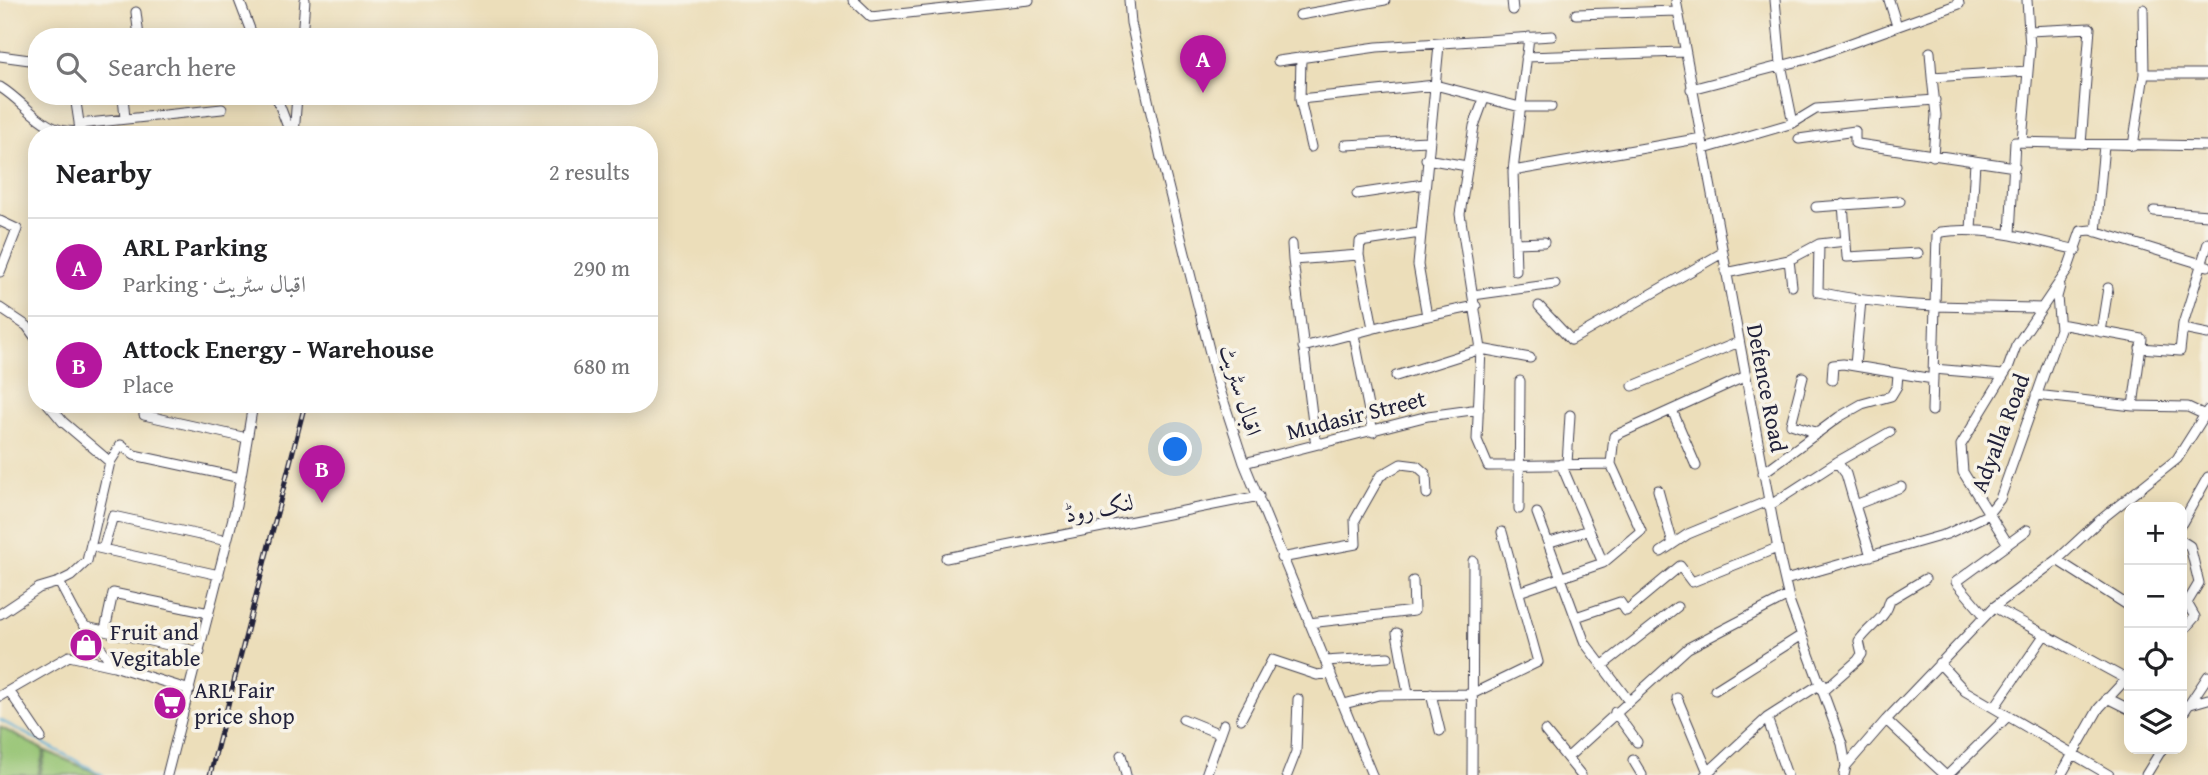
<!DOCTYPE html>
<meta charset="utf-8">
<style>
body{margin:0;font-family:"Gentium Book Plus",Amiri,serif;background:#f6f6f6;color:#202124}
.controls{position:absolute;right:21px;bottom:21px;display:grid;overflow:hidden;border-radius:14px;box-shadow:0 4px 18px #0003}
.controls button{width:63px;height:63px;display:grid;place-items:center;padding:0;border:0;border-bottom:2px solid #e0e0e0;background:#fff;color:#202124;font:35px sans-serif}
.you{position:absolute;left:1176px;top:450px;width:24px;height:24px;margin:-18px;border:5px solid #fff;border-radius:50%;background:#1a73e8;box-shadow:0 0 0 10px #1a73e833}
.badge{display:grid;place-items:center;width:46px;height:46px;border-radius:50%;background:#b5179e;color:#fff;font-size:23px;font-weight:700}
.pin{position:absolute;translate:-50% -58px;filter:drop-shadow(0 2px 4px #0008)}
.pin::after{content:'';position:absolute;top:37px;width:24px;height:21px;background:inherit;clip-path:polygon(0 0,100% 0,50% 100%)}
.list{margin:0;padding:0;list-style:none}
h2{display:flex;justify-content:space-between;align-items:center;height:91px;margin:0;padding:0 28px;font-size:30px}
h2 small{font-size:23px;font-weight:400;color:#757577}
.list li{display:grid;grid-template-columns:46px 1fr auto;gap:21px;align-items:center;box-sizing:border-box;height:98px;padding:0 28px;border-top:2px solid #e0e0e0}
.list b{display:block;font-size:26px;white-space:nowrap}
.list p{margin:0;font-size:23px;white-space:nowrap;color:#757577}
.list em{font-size:23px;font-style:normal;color:#757577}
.icon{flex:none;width:38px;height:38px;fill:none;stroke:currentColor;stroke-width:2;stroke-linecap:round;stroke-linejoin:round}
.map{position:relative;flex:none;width:2208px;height:775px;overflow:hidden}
.search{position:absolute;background:#fff;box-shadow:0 4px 18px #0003;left:28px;top:28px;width:630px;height:77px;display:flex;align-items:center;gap:18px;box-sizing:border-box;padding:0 24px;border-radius:28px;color:#757577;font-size:26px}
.panel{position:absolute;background:#fff;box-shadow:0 4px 18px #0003;left:28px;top:126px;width:630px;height:287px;border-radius:28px}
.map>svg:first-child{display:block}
.green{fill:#93c270;stroke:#5a7256;stroke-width:2}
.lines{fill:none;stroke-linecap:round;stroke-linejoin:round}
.stream{stroke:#5baed6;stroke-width:2.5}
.minor-casing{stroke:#403e4e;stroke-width:11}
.minor{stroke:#fff;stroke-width:9}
.rail-casing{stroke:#22223b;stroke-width:5}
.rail{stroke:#f7f3e8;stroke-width:2.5;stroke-dasharray:8;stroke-linecap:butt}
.labels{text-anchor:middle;stroke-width:7;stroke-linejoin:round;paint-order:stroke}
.street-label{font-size:23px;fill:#22223b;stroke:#f7f3e8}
.poi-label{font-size:23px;fill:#22223b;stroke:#f7f3e8;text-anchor:start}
</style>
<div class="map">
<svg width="2208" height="775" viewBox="0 0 2208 775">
<rect width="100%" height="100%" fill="#f7f3e8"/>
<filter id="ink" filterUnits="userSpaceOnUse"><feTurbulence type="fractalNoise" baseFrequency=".0143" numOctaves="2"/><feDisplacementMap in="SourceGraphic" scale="14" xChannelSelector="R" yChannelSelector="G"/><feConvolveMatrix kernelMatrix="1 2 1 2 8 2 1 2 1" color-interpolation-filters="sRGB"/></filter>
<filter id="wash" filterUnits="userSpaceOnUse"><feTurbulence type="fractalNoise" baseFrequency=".00686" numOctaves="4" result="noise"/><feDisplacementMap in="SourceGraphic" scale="28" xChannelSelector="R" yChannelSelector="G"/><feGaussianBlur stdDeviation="1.57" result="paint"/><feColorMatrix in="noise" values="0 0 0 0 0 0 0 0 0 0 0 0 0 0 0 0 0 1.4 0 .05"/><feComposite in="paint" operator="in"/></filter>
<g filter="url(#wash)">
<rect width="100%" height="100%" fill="#ecdeba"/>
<path class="green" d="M0 727 44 750 38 775H0Z
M46 751 101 775H40Z"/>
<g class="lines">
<path class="stream" d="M0 720 103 775"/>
</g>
</g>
<g filter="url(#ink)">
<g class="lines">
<defs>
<path id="minor" d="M239 0 253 37
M853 0 871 17 1029 0
M1129 0 1131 23 1161 158 1217 381 1244 463 1372 775
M1512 0 1513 10
M1676 0 1780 560 1790 603 1842 744 1846 766 1844 775
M1775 0 1781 64 1793 123
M1889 0 1897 26
M136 12 139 37
M1576 14 1677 11
M1300 15 1385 0
M2029 31 2090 28 2081 144
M302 37 305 0
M1930 52 1932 77 2028 71
M0 56 37 61
M1301 57 1300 99 1311 147
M1526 57 1683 52
M1278 61 1377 47 1552 36
M2144 74H2208
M1932 77 1936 115 1933 156
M0 87C28 104 44 136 80 131
M1691 89 1807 59 1959 4 1958 0
M75 96 80 129
M123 96 125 119
M276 96 291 135
M1300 99 1435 85 1520 107H1551
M1484 99 1474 126 1460 214 1481 349 1477 440 1488 466 1611 464
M79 124 222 109
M294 135 297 96
M1799 139 1855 131V143L1858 144 2015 167
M2022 141 2030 48 2027 0
M1345 145 1428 141
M2133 146 2144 74 2143 9
M1704 149 1793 123 1816 109 1935 100
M1426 159 1467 166
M1513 171 1702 138
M1357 194 1424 184
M1843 204 1847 257 1918 253
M1816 207 1900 201
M2154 211 2208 215
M0 221 17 229 0 272
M1971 230 1975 162
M2096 232 2104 145
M2010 234 2015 142 2208 146
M1515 243 1544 242
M1292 244 1293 260
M1819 244 1818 292C1895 309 1964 306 2042 308
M1789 260 1792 286
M1516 271 1513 171 1529 37
M1726 273 1789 260 1819 244 1846 241
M1473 295 1555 284
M1539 306 1571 340 1722 253
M0 308 27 326 37 340
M1427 316 1418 265 1439 45
M2060 324 2142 339 2133 406
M1373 328 1359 255 1360 242 1420 233
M2183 329 2208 334
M2101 332 2108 288
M1354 335 1373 432
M1303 347 1394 323 1476 306
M2140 348 2180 351 2183 324 2208 243
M1855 365 1861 300
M1934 369 2003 375
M1396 376 1481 349 1530 358
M1803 377 1791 424 1818 433
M1832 380 1833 365 1843 364 1933 379
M1633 386 1739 342
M2036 395 2133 406 2188 407 2205 415
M48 404 63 422 110 462 87 561 71 576 59 582
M1672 410 1696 466
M1932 411 1937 235 1941 232C1987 226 2032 239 2076 250
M144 415 247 438
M1321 444 1315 439 1293 260 1359 255
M110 462 121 445 134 455 241 478
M1244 463 1428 416 1479 409
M1561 464 1603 563
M1567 464 1570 415
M1763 473 1839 417 1862 404 1891 396 1897 386 1898 374
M1658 490 1673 544
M1855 505 1846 474 1837 462 1890 432
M1769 506 1837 462
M1519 509 1520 381
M1537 513 1585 643 1628 700
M2182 523 2208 477
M2182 541 2190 546 2199 583 2187 603 2195 617 2182 632
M1550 542 1589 530
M2008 544 1963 472 1961 445 2008 368 2016 346 2067 271 2081 231 2091 230 2208 266
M98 548 219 575
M103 549 113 516 227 541
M1661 552 1688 534 1768 501
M1871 556 1855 505 1901 487
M946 558 1259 496
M1281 558 1356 544 1355 520 1380 476 1401 464 1417 466 1426 474 1427 494
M2057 560 2129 606
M1785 580 1947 534 1987 515 2000 499 2060 329 2057 297 2060 286
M1519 592 1603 563 1641 531 1611 464 1614 436 1744 377
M1994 607 2126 679
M0 614 39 588 59 582 76 614 114 666
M1985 616 1956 582 2027 530
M1576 617 1620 602 1626 611 1680 566 1692 582 1777 548
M1309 623 1414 611 1413 581
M86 627 200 652
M105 630 113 593 209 613
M1397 633 1408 694
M1325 661 1388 657
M1939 663 1965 691 2109 775
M1603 665 1677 607
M1715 690 1802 635
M1824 690 1858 660 1862 654 1859 641C1870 625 1886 619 1890 600L1925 579
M10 692 41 738
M1431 694 1440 731
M0 696 69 656 114 666 190 690
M1677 698 1708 772
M2107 698 2129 709
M1344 704 1379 695 1472 694 1538 662 1502 532
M2187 705 2208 699
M1994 708 2045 634
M1615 712 1637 742
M2182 715 2208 676
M1767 718 1787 775
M1183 719 1220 734
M1241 719 1272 660 1317 675 1331 673
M1886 720 1945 775
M1545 731 1581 775
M1121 755 1126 775
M1567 758 1688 648 1788 596
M1633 760 1642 775
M1846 766 1886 720 1994 607 2057 560 2099 521 2177 459 2208 410
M167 775 236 506 253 404
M1206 775 1224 724
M1287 775 1296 752 1298 699
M1472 775 1473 561
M1705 775 1767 718 1822 683
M1948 775 2008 716
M2061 775 2099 708 2128 677
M2146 775 2162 749"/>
</defs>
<use href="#minor" class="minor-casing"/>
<use href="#minor" class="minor"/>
<defs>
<path id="rail" d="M210 775 305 404"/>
</defs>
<use href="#rail" class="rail-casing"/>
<use href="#rail" class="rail"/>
</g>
</g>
<defs>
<symbol id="shop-disc" viewBox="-11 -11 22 22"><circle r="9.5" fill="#b5179e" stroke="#f7f3e8"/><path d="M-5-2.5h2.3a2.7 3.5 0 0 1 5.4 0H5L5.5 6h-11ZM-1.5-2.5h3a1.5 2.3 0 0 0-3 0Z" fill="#fff"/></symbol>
<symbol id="supermarket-disc" viewBox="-11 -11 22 22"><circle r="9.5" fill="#b5179e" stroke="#f7f3e8"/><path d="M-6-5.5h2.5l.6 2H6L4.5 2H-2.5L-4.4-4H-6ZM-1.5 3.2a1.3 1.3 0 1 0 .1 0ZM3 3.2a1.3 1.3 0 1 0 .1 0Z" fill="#fff"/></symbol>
</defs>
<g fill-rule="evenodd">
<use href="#shop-disc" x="67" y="626" width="38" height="38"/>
<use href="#supermarket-disc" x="151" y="684" width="38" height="38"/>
</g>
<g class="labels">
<g class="street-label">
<text transform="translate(1767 388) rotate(79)" y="8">Defence Road</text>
<text transform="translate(1241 390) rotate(73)" y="8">اقبال سٹریٹ</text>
<text transform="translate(1356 415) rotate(-14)" y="8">Mudasir Street</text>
<text transform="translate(2000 433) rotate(-69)" y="8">Adyalla Road</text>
<text transform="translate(1099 508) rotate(-11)" y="8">لنک روڈ</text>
</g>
<g class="poi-label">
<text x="110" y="640">Fruit and<tspan x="110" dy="26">Vegitable</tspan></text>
<text x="194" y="698">ARL Fair<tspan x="194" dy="26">price shop</tspan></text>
</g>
</g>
</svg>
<div class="controls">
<button>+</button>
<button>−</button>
<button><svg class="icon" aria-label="locate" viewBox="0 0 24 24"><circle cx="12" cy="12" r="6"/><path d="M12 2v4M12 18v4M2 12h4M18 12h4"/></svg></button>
<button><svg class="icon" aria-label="layers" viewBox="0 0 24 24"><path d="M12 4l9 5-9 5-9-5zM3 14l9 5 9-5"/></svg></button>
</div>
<div class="you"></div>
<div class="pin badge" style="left:1203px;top:93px">A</div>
<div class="pin badge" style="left:322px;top:503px">B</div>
<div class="search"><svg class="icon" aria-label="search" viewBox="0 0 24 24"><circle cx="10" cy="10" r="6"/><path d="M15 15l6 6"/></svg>Search here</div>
<section class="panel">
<h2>Nearby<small>2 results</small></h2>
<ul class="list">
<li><span class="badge">A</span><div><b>ARL Parking</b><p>Parking · اقبال سٹریٹ</p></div><em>290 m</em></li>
<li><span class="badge">B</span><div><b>Attock Energy - Warehouse</b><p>Place</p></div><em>680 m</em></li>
</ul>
</section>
</div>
